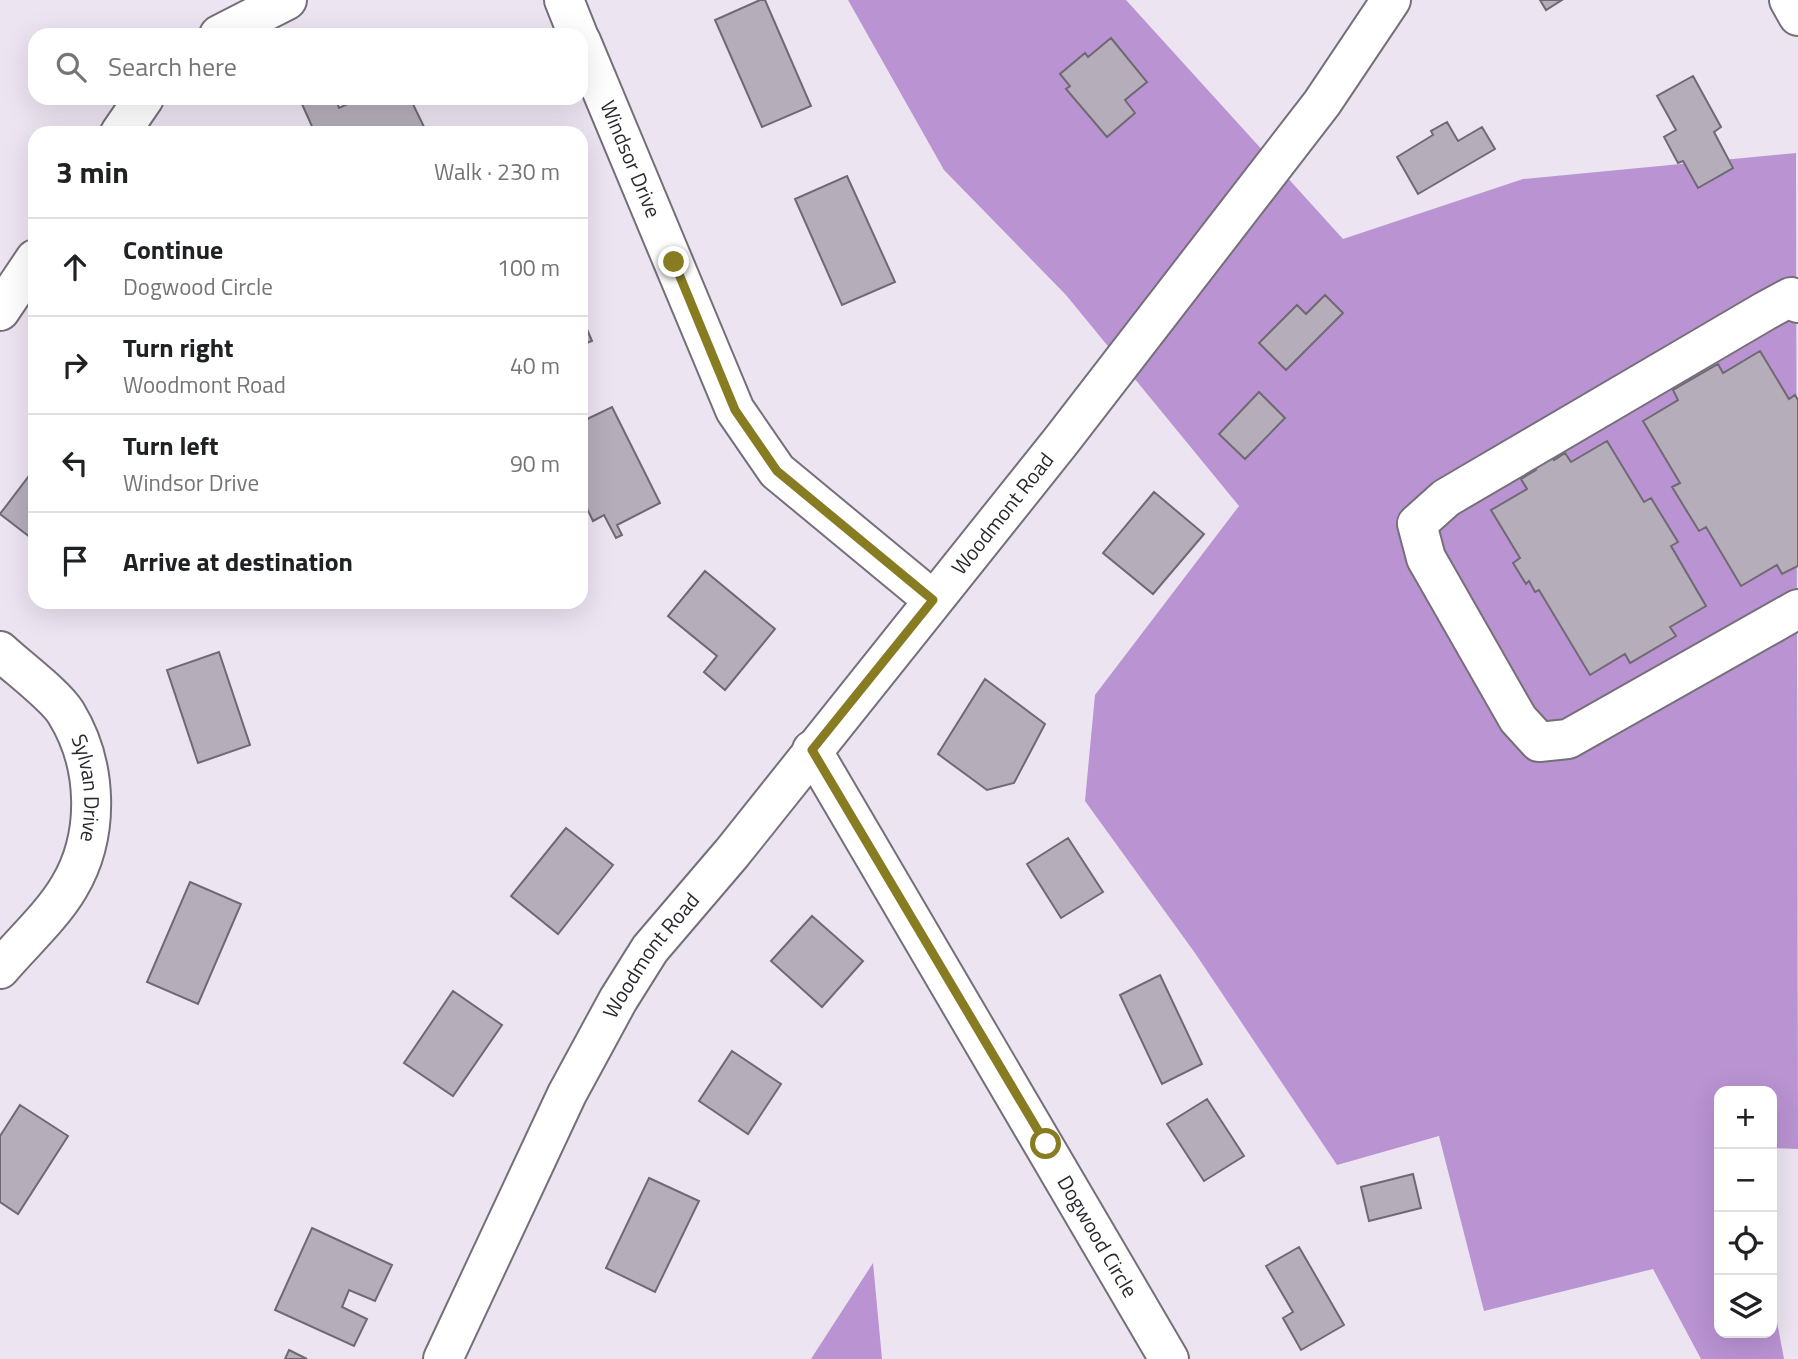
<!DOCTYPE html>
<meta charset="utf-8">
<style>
body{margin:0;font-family:"Titillium Web",sans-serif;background:#f6f6f6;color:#202124}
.controls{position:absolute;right:21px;bottom:21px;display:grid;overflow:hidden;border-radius:14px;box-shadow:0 7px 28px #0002}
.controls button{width:63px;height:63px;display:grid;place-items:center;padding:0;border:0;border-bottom:2px solid #e0e0e0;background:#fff;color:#202124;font:35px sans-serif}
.stop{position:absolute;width:21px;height:21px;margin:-16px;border:5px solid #887c22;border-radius:50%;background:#fff}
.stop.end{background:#887c22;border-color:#fff;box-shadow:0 2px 7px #0008}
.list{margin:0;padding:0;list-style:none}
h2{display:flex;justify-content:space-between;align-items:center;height:91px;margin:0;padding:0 28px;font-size:30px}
h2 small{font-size:23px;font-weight:400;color:#757577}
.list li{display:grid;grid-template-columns:46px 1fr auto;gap:21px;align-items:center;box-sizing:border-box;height:98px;padding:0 28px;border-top:2px solid #e0e0e0}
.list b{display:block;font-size:26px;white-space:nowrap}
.list p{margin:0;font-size:23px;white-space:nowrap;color:#757577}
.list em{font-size:23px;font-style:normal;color:#757577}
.icon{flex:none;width:38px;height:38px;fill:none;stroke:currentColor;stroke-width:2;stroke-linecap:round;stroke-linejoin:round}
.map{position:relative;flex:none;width:1798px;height:1359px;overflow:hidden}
.search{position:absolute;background:#fff;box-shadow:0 7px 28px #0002;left:28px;top:28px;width:560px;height:77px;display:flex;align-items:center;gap:18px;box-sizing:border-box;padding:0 24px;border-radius:21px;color:#757577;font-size:26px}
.panel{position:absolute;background:#fff;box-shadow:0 7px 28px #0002;left:28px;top:126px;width:560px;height:483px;border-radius:21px}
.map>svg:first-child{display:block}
.forest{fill:#b993d2}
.building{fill:#b5aeba;stroke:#6f6974;stroke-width:2}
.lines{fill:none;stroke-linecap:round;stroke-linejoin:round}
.minor-casing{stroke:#766f7a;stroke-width:42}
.major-casing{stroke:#766f7a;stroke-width:42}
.minor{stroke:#fff;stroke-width:38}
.major{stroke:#fff;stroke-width:38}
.route{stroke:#887c22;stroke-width:9}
.labels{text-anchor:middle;stroke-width:7;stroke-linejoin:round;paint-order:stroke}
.street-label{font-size:21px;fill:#2b282d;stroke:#fff}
</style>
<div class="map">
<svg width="1798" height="1359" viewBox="0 0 1798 1359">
<rect width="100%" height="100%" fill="#ece4f1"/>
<path class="forest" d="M848 0H1126L1343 239 1523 179 1796 153 1798 1149 1772 1148V1091H1719V1333H1772V1295L1784 1359H1701L1653 1269 1484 1311 1439 1136 1337 1165 1195 953 1085 801 1095 695 1239 506 1066 295 944 170Z
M873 1263 882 1359H811Z"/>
<path class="building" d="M760 0H765L811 106 762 127 715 20Z
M1540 0H1562L1546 10Z
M1111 38 1147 82 1125 100 1135 113 1107 137 1066 89 1070 86 1060 74 1085 53 1088 57Z
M1693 76 1721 127 1714 132 1733 168 1698 188 1683 161 1678 163 1664 137 1676 130 1657 96Z
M308 98H335L339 108 361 98H410L427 133H315L301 102Z
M1447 122 1458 141 1482 127 1495 149 1418 194 1397 157 1433 135 1431 131Z
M847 176 895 282 842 305 795 199Z
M1325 295 1343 313 1286 370 1259 343 1297 305 1306 314Z
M581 315 592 341 581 345Z
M1760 351 1789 399 1795 395 1798 400V566L1782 574 1777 565 1741 586 1706 527 1699 531 1672 487 1680 483 1643 421 1678 400 1673 390 1718 364 1723 373Z
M1259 392 1285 418 1245 459 1219 434Z
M612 407 660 503 617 525 622 535 616 538 604 515 593 521 581 496V422Z
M1607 441 1644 502 1651 498 1678 542 1671 546 1706 606 1670 627 1676 636 1630 663 1625 654 1590 675 1539 590 1535 592 1529 581 1526 584 1513 563 1520 558 1491 510 1527 489 1521 479 1536 470 1531 462 1549 451 1554 460 1565 453 1571 462Z
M35 468V541L0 514Z
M1154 492 1204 534 1153 594 1103 553Z
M705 571 775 629 725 690 704 672 717 656 668 616Z
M219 652 250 745 198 763 167 670Z
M985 679 1045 724 1014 783 987 790 938 754Z
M566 828 613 865 558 934 511 896Z
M1068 838 1103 892 1061 918 1027 864Z
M190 882 241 904 198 1004 147 982Z
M812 916 863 961 822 1007 771 961Z
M1160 975 1202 1064 1162 1084 1120 995Z
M453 991 502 1025 453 1096 404 1063Z
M732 1051 781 1084 748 1134 699 1101Z
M1207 1099 1244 1156 1204 1181 1167 1124Z
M20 1105 68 1136 18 1214 0 1202V1136Z
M1413 1174 1421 1208 1369 1221 1361 1187Z
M649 1178 699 1201 655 1292 606 1268Z
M312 1228 392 1265 375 1301 349 1290 342 1307 367 1319 354 1346 275 1310Z
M1299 1247 1344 1325 1301 1350 1283 1318 1293 1312 1266 1266Z
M289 1350 307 1359H285Z"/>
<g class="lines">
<defs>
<g id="minor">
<path d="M564 0 578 35"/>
<path d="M219 35 287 0"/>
<path id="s1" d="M581 41 735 410 777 471 933 600"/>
<path d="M120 133 144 98"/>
<path d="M1798 303 1791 297 1765 311 1446 498 1417 524 1426 558 1518 719 1539 742 1568 739 1798 609"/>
<path d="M0 311 35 259"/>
<path id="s2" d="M0 651C17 667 55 695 66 713 98 765 100 835 69 887 52 916 22 943 0 969"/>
<path id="s3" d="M812 750 1169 1359"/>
<path id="s4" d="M443 1359 567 1094 618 1000 650 949 732 853 1061 441 1322 103 1391 0"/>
</g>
<path id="major" d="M1789 0 1798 16"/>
</defs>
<use href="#minor" class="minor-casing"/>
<use href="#major" class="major-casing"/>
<use href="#minor" class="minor"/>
<use href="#major" class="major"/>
</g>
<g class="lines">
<path class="route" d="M674 262 735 410 777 471 933 600 812 750 1046 1144"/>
</g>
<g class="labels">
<g class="street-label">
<text dy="7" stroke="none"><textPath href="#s1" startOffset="128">Windsor Drive</textPath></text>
<text dy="7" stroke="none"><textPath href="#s4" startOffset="1020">Woodmont Road</textPath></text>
<text dy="7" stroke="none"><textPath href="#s2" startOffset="170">Sylvan Drive</textPath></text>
<text dy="7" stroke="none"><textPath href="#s4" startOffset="455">Woodmont Road</textPath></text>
<text dy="7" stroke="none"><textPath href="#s3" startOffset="564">Dogwood Circle</textPath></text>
</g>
</g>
</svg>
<div class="controls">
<button>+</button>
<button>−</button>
<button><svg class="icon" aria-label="locate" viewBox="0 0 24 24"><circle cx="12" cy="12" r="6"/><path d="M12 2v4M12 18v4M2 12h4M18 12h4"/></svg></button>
<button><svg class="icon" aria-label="layers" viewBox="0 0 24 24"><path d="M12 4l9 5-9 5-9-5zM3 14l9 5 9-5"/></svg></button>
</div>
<div class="stop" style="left:1046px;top:1144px"></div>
<div class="stop end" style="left:674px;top:262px"></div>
<div class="search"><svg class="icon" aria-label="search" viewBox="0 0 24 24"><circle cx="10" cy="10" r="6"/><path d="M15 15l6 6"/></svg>Search here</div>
<section class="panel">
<h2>3 min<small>Walk · 230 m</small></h2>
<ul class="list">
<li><svg class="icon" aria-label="ahead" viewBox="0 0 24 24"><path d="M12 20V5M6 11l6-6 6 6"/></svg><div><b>Continue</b><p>Dogwood Circle</p></div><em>100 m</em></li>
<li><svg class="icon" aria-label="right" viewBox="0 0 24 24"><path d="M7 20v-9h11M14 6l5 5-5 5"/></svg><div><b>Turn right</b><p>Woodmont Road</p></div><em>40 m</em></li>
<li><svg class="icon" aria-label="left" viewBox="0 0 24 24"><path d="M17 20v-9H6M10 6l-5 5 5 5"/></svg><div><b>Turn left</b><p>Windsor Drive</p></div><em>90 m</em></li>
<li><svg class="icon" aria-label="arrive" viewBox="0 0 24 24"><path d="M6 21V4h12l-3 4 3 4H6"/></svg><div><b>Arrive at destination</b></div></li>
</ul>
</section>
</div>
